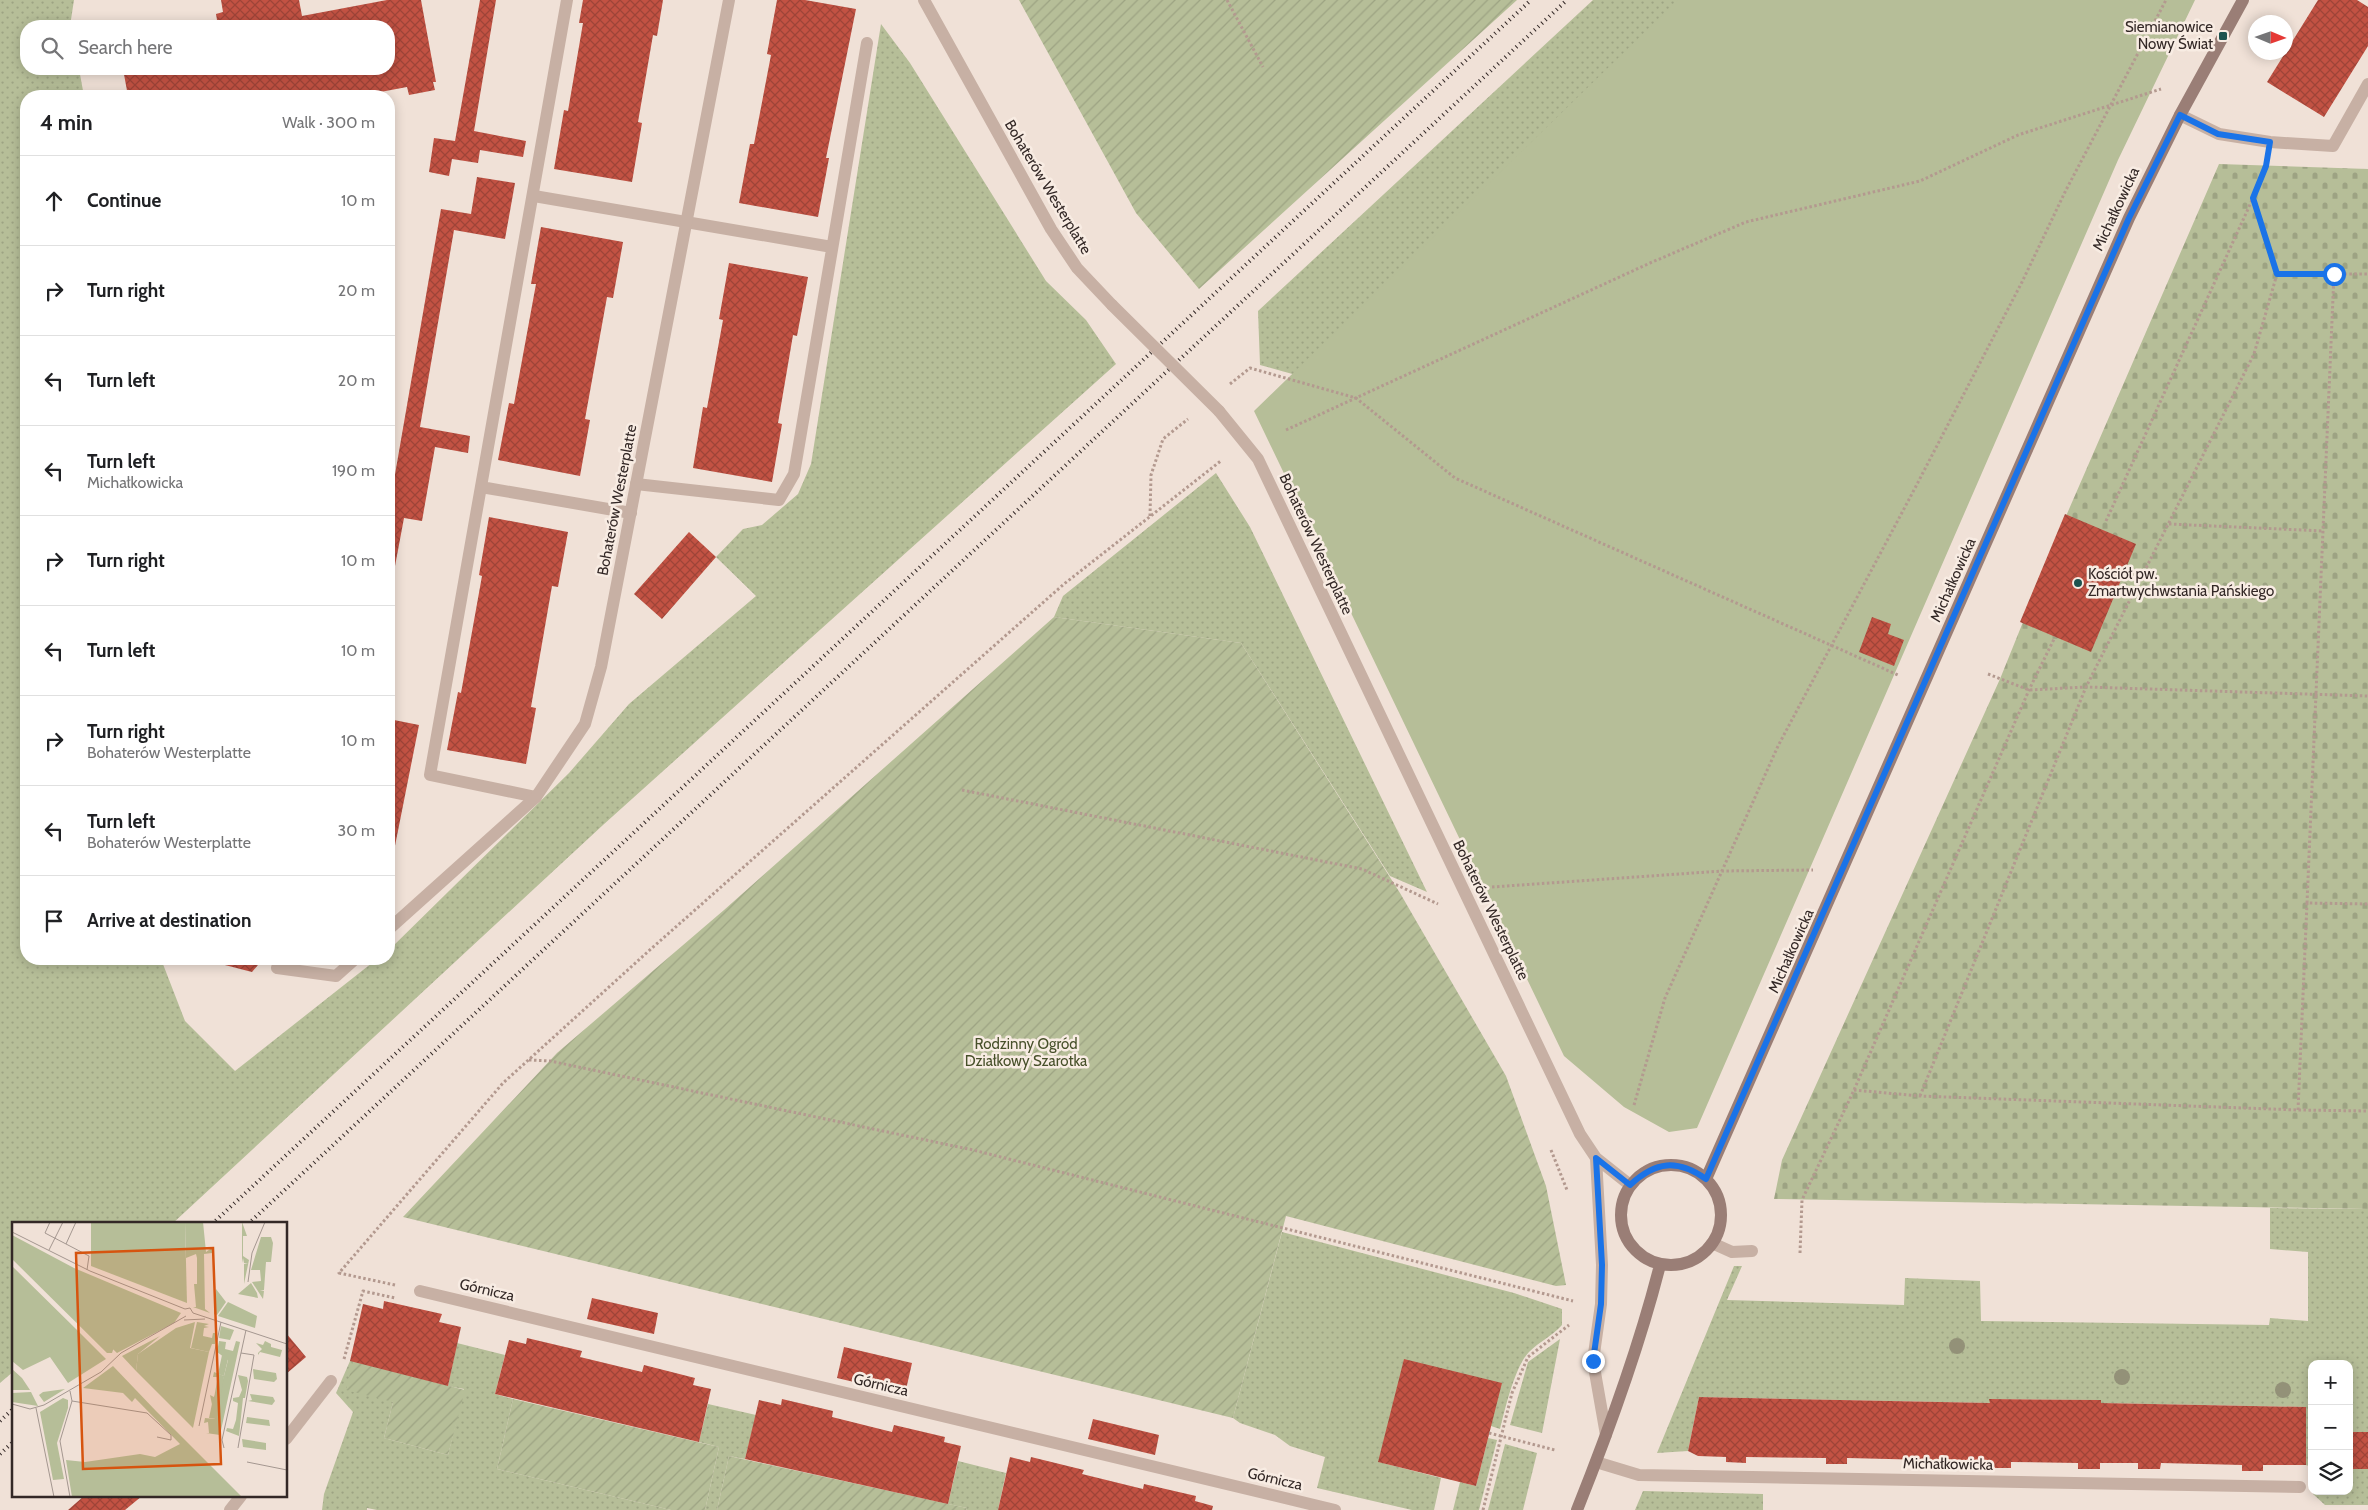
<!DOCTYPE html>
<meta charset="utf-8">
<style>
body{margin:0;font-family:Cabin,sans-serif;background:#f6f6f6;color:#202124}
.controls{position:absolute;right:15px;bottom:15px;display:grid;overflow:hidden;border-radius:10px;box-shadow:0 2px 12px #0003}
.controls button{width:45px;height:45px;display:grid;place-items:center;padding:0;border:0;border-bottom:1px solid #e0e0e0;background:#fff;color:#202124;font:25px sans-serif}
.compass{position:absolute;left:2248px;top:15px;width:45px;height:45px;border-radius:50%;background:#fff;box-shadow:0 2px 12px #0003;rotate:92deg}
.stop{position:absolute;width:15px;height:15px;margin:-11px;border:4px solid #1a73e8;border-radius:50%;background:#fff}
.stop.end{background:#1a73e8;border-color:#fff;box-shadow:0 1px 5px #0008}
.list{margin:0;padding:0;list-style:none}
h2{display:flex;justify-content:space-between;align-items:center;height:65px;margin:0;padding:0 20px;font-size:21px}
h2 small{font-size:16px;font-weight:400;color:#757577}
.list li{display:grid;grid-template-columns:32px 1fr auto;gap:15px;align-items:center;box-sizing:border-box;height:90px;padding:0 20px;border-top:1px solid #e0e0e0}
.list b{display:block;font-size:19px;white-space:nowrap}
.list p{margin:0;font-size:16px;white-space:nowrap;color:#757577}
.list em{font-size:16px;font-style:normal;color:#757577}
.icon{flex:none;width:28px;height:28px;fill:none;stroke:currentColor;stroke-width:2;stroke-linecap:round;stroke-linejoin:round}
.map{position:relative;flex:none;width:2368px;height:1510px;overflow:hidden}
.search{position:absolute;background:#fff;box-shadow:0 2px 12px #0003;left:20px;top:20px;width:375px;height:55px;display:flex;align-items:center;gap:12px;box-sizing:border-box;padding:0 18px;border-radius:20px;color:#757577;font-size:19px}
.panel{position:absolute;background:#fff;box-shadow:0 2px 12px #0003;left:20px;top:90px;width:375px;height:875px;border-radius:20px}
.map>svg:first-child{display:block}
.grass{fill:url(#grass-dots)}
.cemetery{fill:url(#cemetery-stones)}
.park{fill:#b6be98}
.garden{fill:url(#garden-furrows)}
.building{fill:url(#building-cross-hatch)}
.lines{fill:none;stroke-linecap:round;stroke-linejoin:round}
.path{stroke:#b3998f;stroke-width:3;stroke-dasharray:2.5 2.5;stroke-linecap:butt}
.lane{stroke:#c7b0a4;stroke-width:12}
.street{stroke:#c7b0a4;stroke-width:12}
.secondary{stroke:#9a7e76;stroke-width:12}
.rail{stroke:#332826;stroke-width:4;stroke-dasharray:1 4;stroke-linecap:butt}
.street-bridge{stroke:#c7b0a4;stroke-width:12}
.tree{fill:#939178}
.route{stroke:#1a73e8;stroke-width:6}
.poi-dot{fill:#1d534f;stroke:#f8ece3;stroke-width:2}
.labels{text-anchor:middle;stroke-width:5;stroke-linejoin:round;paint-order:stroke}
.poi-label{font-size:15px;fill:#332826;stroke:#f8ece3;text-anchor:end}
.street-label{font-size:15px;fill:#332826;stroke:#f8ece3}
.park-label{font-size:15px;fill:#47502a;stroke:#f8ece3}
.inset-road{fill:none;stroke:#a49790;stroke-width:1}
.view{fill:#d6540f;fill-opacity:0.15;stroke:#d6540f;stroke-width:2.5}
.inset-edge{fill:none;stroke:#332826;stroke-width:2.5}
</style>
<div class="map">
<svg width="2368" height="1510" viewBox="0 0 2368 1510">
<defs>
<pattern id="grass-dots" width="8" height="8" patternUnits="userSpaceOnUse" patternTransform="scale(1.25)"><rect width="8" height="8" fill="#b6be98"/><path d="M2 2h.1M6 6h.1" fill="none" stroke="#9da383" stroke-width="1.8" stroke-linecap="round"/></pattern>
<pattern id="cemetery-stones" width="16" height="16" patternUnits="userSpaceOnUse" patternTransform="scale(1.25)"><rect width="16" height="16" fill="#b6be98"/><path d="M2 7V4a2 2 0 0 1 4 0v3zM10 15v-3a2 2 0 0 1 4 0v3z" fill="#9da383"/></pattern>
<pattern id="garden-furrows" width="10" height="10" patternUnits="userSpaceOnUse" patternTransform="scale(1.25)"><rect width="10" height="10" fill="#b6be98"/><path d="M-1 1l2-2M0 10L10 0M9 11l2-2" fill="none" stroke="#9da383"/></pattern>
<pattern id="building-cross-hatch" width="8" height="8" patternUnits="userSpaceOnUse" patternTransform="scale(1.25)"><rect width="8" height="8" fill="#c25243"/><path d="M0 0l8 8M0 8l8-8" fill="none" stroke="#9e4438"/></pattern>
</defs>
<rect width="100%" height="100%" fill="#f0e1d7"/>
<path class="grass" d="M0 0H74L70 26H26V69H79L84 96H26V959H161L185 1021 235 1071 377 959H389V950L569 773 629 704 756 596 716 557 743 529 762 525 798 494 811 464 881 24 910 63 1046 281 1086 320 1116 364 603 825 172 1224H14V1371L0 1383Z
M1593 0H1726L1321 382 1260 365 1258 311Z
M1216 473 1250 527 1427 892 1390 876 1241 643 1054 617 1063 596Z
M2270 1208 2368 1209V1432H2349V1364H2312V1467L2306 1465V1407L2101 1403V1400L1990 1399V1403L1699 1397 1688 1451 1657 1453 1734 1266H1742L1727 1300 1904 1305 1905 1278 1980 1281 1981 1321 2269 1325 2270 1318 2308 1321V1252L2270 1249Z
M1282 1232 1514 1293 1562 1309V1325C1552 1336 1539 1342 1529 1352 1515 1366 1505 1409 1500 1429L1491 1426 1379 1462 1441 1478 1434 1510H1412L1317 1488 1325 1457 1290 1446 1275 1435 1240 1423 1233 1418Z
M1560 1339 1542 1433 1510 1425 1528 1362Z
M457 1343 505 1355 495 1394 513 1399 497 1469 671 1510H377L367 1508V1510H322L324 1494 353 1412 336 1393 350 1361H353L393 1402 384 1438 448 1455 464 1389 448 1386Z
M708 1404 756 1415 745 1459 729 1456 717 1510H705L719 1447 699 1442Z
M1488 1438 1497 1440 1479 1510H1453L1460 1482 1476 1486Z
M1505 1444 1537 1453 1523 1510H1488Z
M958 1461 1006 1473 998 1510H966L967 1508 948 1504Z
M2349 1469H2368V1505H2325L2313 1494V1491H2349Z
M1643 1491 1763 1494V1510H1635Z"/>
<path class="cemetery" d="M2219 164 2368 169V1209L1774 1199 1782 1160 2000 679 2063 523Z"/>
<path class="park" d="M1678 0H2195L2118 160 1697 1128 1669 1132 1624 1107 1564 1056 1254 411Z"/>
<path class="garden" d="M1019 0H1517L1199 289 1136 213Z
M1054 617 1241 643 1400 893 1506 1076 1546 1186 1566 1285 1556 1286 1286 1216 1233 1418 403 1217 557 1053 724 910Z
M353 1361 465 1390 448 1455 384 1438 393 1402 346 1390Z
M513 1399 719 1447 705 1510H671L497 1469Z
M729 1456 967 1508 966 1510H717Z"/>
<path class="building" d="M221 0H299L302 16 387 0H421L436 82H433L435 90 409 95 407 87 359 96 358 91 335 96H128L123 69H389V26H218L216 14 223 12Z
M480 0H496L474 131 526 141 523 157 480 150 478 163 452 159 449 176 429 172 434 138 455 141Z
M583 0H663L657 36 653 35 638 122 642 123 632 182 554 169 564 110 568 111 583 23H579Z
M777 0H805L856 9 826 158H829L818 217 739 203 750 144H754L771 55 767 54Z
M2318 0H2357L2368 7V46L2324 117 2267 82Z
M477 177 515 183 505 239 454 230 420 427 470 436 468 453 435 447 422 521 404 518 389 598V509L441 209 471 214Z
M541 227 623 242 613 298 607 297 585 419 590 420 580 476 498 460 509 403 514 404 536 284H531Z
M729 263 808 277 797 336 793 335 778 423 782 424 772 482 693 468 703 407 707 408 723 320 719 319Z
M2065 514 2136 544 2091 652 2020 622Z
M489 517 568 532 558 587 552 586 531 707 536 708 526 764 447 750 458 692 461 693 482 576 479 575Z
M689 532 716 557 662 619 634 594Z
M1872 617 1891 624 1888 634 1904 640 1894 666 1859 652Z
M389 719 419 725 389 876Z
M222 959H263L252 972 221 964Z
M592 1298 658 1313 654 1334 587 1319Z
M384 1301 442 1314 439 1322 461 1327 448 1386 350 1361 363 1304 383 1309Z
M286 1333 306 1357 286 1374Z
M527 1338 582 1351 580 1357 642 1372 644 1365 695 1378 693 1385 711 1389 699 1442 495 1394 509 1340 526 1344Z
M844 1347 912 1363 905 1394 837 1378Z
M1404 1359 1502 1383 1476 1486 1378 1462Z
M1699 1397 1990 1403 1989 1399 2101 1400V1403L2306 1407V1465H2263V1471H2242V1465L2161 1463 2160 1469H2138V1463H2100V1469H2078V1463L2011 1462V1468H1989V1461L1951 1460V1466H1930L1929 1460 1847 1458V1464H1826V1458L1746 1457V1463L1726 1462V1457L1698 1456 1688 1451Z
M782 1399 833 1411 832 1417 892 1432 894 1425 945 1437 944 1442 961 1446 948 1504 745 1459 759 1400 781 1405Z
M1093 1419 1159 1435 1155 1455 1088 1439Z
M2349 1432H2368V1469H2349Z
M1010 1457 1030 1462 1031 1457 1084 1470 1082 1474 1143 1489 1144 1484 1196 1496 1195 1501 1213 1506 1212 1510H998Z
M84 1496H142L125 1510H68Z"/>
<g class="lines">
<path class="path" d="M1227 0 1263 67
M2253 199 2277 274
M1230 384 1250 368 1356 398 1455 478 1898 675
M1286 430 1650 263 1746 222 1920 181 2018 135 2161 89
M1150 516 1151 475 1163 439 1188 419
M2106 521 2253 198 2265 169
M2169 524 2324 531
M1988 674 2029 690 2086 687 2368 696
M962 790 1362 869 1438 904
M1492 887 1722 871 1813 870
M2307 903 2334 274
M529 1060 550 1061 973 1150 1573 1301
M1854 1090 1920 1096 2298 1110 2368 1111
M1920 1096 2086 687 2254 354 2277 274H2368
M1634 1105 1665 998 1778 746 1914 490 2022 282 2066 190 2166 0
M2298 1110 2307 903 2368 904
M1551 1150 1567 1190
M1800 1253 1802 1200 1854 1090 2029 690 2055 637
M395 1285 339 1273 503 1083 652 948 1064 584 1222 460
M344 1359 363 1291 395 1298
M1489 1433 1555 1450
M1483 1510 1512 1393 1528 1357 1569 1325"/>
<path class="lane" d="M534 196 832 247
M636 484 779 500 794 474 867 43
M481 487 631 513
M536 797 430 775 567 0
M1712 1243 1732 1252 1752 1251
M286 1439 331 1381
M1596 1462 1639 1475 2300 1487
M230 1510 241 1496"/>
<path class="street" d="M924 0 1051 229 1077 268 1112 305
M2180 115 2219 134 2270 142 2333 146 2368 84
M1219 411 1258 459 1580 1134 1596 1158 1630 1185
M389 929 536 797 585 724 601 667 729 0
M280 959 277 968 336 976 355 959
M1596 1158 1602 1265 1601 1304 1593 1361 1606 1435
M420 1291 1335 1510"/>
<path class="secondary" d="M1621 1215a50 50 0 1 1 100 0a50 50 0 1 1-100 0Z
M1706 1179 2129 218 2180 115 2243 0
M1577 1510C1609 1430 1639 1348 1660 1265"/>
<path class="rail" d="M212 1224 1531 0
M248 1224 1567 0
M0 1421 14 1408
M0 1454 14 1441"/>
<path class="street-bridge" d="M1112 305 1219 411"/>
</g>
<g class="tree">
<circle cx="1957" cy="1346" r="8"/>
<circle cx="2122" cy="1377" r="8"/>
<circle cx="2283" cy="1390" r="8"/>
</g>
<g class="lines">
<path class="route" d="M1593 1361 1601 1304 1602 1265 1596 1158 1630 1185C1656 1161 1677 1159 1706 1179L2129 218 2180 115 2218 134 2270 142 2266 166 2253 198 2277 274H2334"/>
</g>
<g class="poi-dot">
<rect x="2218" y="31" width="10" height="10" rx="2.5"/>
<circle cx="2078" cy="583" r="5"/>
</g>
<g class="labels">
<g class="poi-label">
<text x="2213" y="32">Siemianowice<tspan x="2213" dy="17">Nowy Świat</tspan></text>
<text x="2088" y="579" text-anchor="start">Kościół pw.<tspan x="2088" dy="17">Zmartwychwstania Pańskiego</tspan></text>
</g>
<g class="street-label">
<text transform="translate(1048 187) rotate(59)" y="5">Bohaterów Westerplatte</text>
<text transform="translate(2116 209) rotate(-65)" y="5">Michałkowicka</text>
<text transform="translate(617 500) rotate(-79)" y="5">Bohaterów Westerplatte</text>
<text transform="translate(1316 544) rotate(65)" y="5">Bohaterów Westerplatte</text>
<text transform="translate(1953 580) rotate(-66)" y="5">Michałkowicka</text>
<text transform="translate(1491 910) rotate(64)" y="5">Bohaterów Westerplatte</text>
<text transform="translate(1791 951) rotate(-66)" y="5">Michałkowicka</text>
<text transform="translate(487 1290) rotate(13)" y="5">Górnicza</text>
<text transform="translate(881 1385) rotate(13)" y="5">Górnicza</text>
<text transform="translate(1948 1464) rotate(1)" y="5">Michałkowicka</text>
<text transform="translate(1275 1479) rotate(13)" y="5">Górnicza</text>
</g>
<g class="park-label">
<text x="1026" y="1049">Rodzinny Ogród<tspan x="1026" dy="17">Działkowy Szarotka</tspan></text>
</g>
</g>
<g transform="translate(12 1222)">
<rect width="275" height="275" fill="#f0e1d7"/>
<path d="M173 0H191L194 30 201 25 200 31 192 32 193 87 198 91 181 85H184L182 62H185V36L184 32 174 36ZM230 0 235 14H231V34L237 38 232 62V42H236L232 41 231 36 230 41ZM249 15H259L261 21 259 40H254L252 68H248L252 69 251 77 240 60 249 59 248 48H239ZM0 25 102 125 100 131H95L0 37ZM239 61 245 71 246 76 226 72ZM204 67 214 80 205 93 202 92ZM216 80 245 94 243 106 206 94ZM185 100 197 102 192 104 197 105 192 106 191 114 200 116 201 111H204L203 122H200L197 130 179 126ZM209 104 222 108 218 118 207 116ZM148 114 126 132 124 149 110 134ZM207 119 214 120 213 127 221 129 224 119 228 120 208 213 194 211H197L196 200 192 201 193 196 203 197 198 173 202 175 212 155H201L202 150 212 154 216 138 205 130ZM253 119 259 122V125L270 128 271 125 268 135 248 130 246 133V131L250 127 244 121 251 123ZM101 144 144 189 230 275H60L54 238 73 240 128 232 143 235 168 222 123 176 120 180 111 171 71 166ZM241 147 264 151 265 157 262 160 242 157ZM226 153 235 155 236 159 233 176H231L227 214 214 209 215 206 221 207 224 198 226 181 221 179V176L227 175 230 168ZM238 172 261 175 263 179 260 183 236 179 240 178ZM235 195 257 198 258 204 234 201ZM230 217 254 221V228L231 225Z" fill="#b6be98"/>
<path d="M0 147 10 156 18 168H0ZM53 167 32 180 27 173 31 170ZM19 170 26 184 0 180V171ZM51 176 56 178V186L45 221 52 257 41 258 28 190Z" fill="#b6be98"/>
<path d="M79 0H173L175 81 79 44Z" fill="#b6be98"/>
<path d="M0 13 62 46 169 91 162 101 105 131 0 30Z" fill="#b6be98"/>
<path d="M0 44 65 108 94 137 56 161 38 135 11 148 0 139ZM183 100 178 126 197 130 181 206 124 149 126 132 164 106ZM210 133 216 137 212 154 206 152ZM206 154 212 155 208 177 202 176ZM201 177 207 178 204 197 197 196Z" fill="#b6be98"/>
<path class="inset-road" d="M38 0 33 11 77 34 75 48M0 10 78 49 173 87 178 86 181 91M54 22 64 0M37 28 51 0M236 60 240 31 253 0M181 91 275 122M172 98 193 97M58 169 60 179 48 219 58 275M60 179 135 191 159 213V218L145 215M0 182 18 187 32 183 89 150 109 131 174 94M24 186 42 275M187 204 209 100M212 226 210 218 234 108M226 226 242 133 229 131M235 240 275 248"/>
<path class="view" d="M201 26 209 242 71 247 64 31Z"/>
<rect width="275" height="275" class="inset-edge"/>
</g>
</svg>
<div class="controls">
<button>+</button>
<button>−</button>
<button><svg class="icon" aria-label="layers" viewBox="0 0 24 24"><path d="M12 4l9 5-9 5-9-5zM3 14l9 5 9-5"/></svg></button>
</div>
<svg class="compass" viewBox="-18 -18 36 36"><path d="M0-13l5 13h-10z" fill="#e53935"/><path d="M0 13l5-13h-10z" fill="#757577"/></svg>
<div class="stop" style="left:2334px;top:274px"></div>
<div class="stop end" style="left:1593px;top:1361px"></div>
<div class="search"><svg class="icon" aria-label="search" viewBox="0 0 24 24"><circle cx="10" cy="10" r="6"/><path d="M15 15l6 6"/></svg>Search here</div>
<section class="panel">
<h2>4 min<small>Walk · 300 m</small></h2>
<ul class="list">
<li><svg class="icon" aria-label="ahead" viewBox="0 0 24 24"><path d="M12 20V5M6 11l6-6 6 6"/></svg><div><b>Continue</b></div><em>10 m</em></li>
<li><svg class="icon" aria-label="right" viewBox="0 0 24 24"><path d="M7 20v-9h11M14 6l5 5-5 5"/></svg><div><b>Turn right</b></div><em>20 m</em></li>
<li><svg class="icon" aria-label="left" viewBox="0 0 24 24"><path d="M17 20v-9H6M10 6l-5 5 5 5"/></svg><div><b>Turn left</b></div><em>20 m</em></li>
<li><svg class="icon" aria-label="left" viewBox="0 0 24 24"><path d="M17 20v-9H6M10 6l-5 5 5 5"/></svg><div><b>Turn left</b><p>Michałkowicka</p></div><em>190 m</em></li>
<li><svg class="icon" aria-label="right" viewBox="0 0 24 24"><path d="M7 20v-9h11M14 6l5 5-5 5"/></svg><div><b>Turn right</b></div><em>10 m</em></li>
<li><svg class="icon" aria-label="left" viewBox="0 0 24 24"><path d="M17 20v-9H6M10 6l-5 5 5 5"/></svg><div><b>Turn left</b></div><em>10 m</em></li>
<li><svg class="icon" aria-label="right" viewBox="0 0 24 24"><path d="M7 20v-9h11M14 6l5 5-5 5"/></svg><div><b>Turn right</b><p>Bohaterów Westerplatte</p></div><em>10 m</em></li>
<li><svg class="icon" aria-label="left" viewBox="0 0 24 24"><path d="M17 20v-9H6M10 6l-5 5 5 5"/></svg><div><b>Turn left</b><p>Bohaterów Westerplatte</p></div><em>30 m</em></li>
<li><svg class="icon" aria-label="arrive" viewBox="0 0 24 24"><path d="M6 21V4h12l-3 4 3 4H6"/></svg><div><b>Arrive at destination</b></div></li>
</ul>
</section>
</div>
